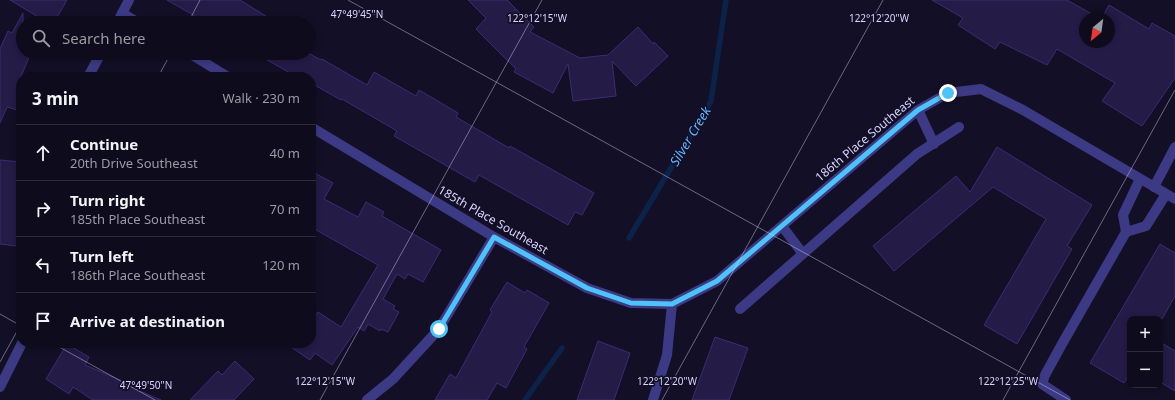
<!DOCTYPE html>
<meta charset="utf-8">
<style>
body{margin:0;font-family:"Noto Sans",sans-serif;background:#1c1929;color:#f1f3f6}
.controls{position:absolute;right:12px;bottom:12px;display:grid;overflow:hidden;border-radius:8px;box-shadow:0 2px 6px #0003}
.controls button{width:36px;height:36px;display:grid;place-items:center;padding:0;border:0;border-bottom:1px solid #2e2b3b;background:#0e0b1c;color:#f1f3f6;font:20px sans-serif}
.compass{position:absolute;left:1079px;top:12px;width:36px;height:36px;border-radius:50%;background:#0e0b1c;box-shadow:0 2px 6px #0003;rotate:209deg}
.stop{position:absolute;width:12px;height:12px;margin:-9px;border:3px solid #4fc3f7;border-radius:50%;background:#fff}
.stop.end{background:#4fc3f7;border-color:#fff;box-shadow:0 1px 4px #0008}
.list{margin:0;padding:0;list-style:none}
h2{display:flex;justify-content:space-between;align-items:center;height:52px;margin:0;padding:0 16px;font-size:17px}
h2 small{font-size:13px;font-weight:400;color:#9b9ba3}
.list li{display:grid;grid-template-columns:26px 1fr auto;gap:12px;align-items:center;box-sizing:border-box;height:56px;padding:0 16px;border-top:1px solid #2e2b3b}
.list b{display:block;font-size:15px;white-space:nowrap}
.list p{margin:0;font-size:13px;white-space:nowrap;color:#9b9ba3}
.list em{font-size:13px;font-style:normal;color:#9b9ba3}
.icon{flex:none;width:22px;height:22px;fill:none;stroke:currentColor;stroke-width:2;stroke-linecap:round;stroke-linejoin:round}
.map{position:relative;flex:none;width:1175px;height:400px;overflow:hidden}
.search{position:absolute;background:#0e0b1c;box-shadow:0 2px 6px #0003;left:16px;top:16px;width:300px;height:44px;display:flex;align-items:center;gap:10px;box-sizing:border-box;padding:0 14px;border-radius:22px;color:#9b9ba3;font-size:15px}
.panel{position:absolute;background:#0e0b1c;box-shadow:0 2px 6px #0003;left:16px;top:72px;width:300px;height:276px;border-radius:16px}
.map>svg:first-child{display:block}
.lines{fill:none;stroke-linecap:round;stroke-linejoin:round}
.stream{stroke:#0c2248;stroke-width:5.5}
.building{fill:#241b47;stroke:#3b2d73}
.minor{stroke:#3d3a85;stroke-width:10}
.route{stroke:#4fc3f7;stroke-width:5}
.ticks{fill:none;stroke:#d9d4ff;stroke-width:1;stroke-opacity:0.45}
.labels{text-anchor:middle;stroke-width:3.5;stroke-linejoin:round;paint-order:stroke}
.street-label{font-size:12px;fill:#d9d4ff;stroke:#130f26}
.water-label{font-size:13px;font-style:italic;fill:#62b6ff;stroke:#130f26}
.ticks-label{font-size:10px;text-anchor:middle;fill:#d9d4ff;stroke:#130f26;stroke-width:3.5;stroke-linejoin:round;paint-order:stroke}
</style>
<div class="map">
<svg width="1175" height="400" viewBox="0 0 1175 400">
<rect width="100%" height="100%" fill="#130f26"/>
<g class="lines">
<path class="stream" d="M629 238 711 101 726 0
M525 400 562 348"/>
</g>
<path class="building" d="M10 0H67L56 19 53 17 50 22 40 17V18Z
M167 0H240L277 23H207Z
M468 0H507L515 8V10L516 9 534 27 530 32 580 58 608 55 638 27 653 44 654 42 668 56 636 86 612 61 616 96 573 101 568 64 553 93 514 72 516 69 476 29 486 18Z
M932 0H1067L1099 18H1085V42H1109V18H1102L1109 5 1149 29 1152 23 1175 36V78L1142 126 1102 101 1115 83 1057 49 1047 65 1000 42 995 49 958 25 963 18Z
M23 13V53H31L16 88 21 90V111L7 107 0 123V49L8 31 12 33Z
M255 53H308L321 60 322 59 367 85 374 72 416 96 419 90 458 113 456 117 509 148 510 146 594 193 582 215 575 212 568 225 479 175 475 182 394 136 397 131 342 99 341 100 311 83V77H301L298 75 297 77Z
M997 147 1092 205 1067 246 1072 249 1017 344 984 325 1046 219 993 187 894 271 873 246 956 176 970 192Z
M0 160 21 162V182L19 198H21V218H20L17 246 0 244Z
M311 171 333 183 324 199 358 217 366 202 384 212 382 216 441 250 423 282 408 274 405 279 397 274 383 299 395 306 393 309 399 312 388 332 381 329 380 331 368 324 364 331 358 327 332 365 315 353 310 360 285 343H311V321L318 312 341 327 378 265 311 227Z
M1160 244 1175 253V296L1162 319H1130V373L1124 383 1090 363Z
M507 282 525 293 527 290 549 303 524 347 527 349 506 388 497 383 487 400H435L450 374 456 378 492 312 490 310Z
M715 337 748 348 729 400H692Z
M598 341 630 353 614 400H577Z
M1160 342 1175 351V391L1160 382Z
M67 344 89 357 85 365 127 383 126 385 161 400H93L73 387 69 394 46 379Z
M235 361 254 379 234 400H190L218 371 222 375Z"/>
<g class="lines">
<path class="minor" d="M122 13 139 23
M117 23 129 0
M189 53 228 77
M88 77 101 53
M918 110 934 144
M311 127 494 237 587 288 631 303 672 304 717 281 918 110 948 93 981 89 1023 110 1175 199
M1154 187 1175 147
M782 226 803 254
M1126 232 1146 226 1166 194
M740 309 917 154 959 127
M0 387 22 343
M367 400 393 379 439 329 494 237
M653 400 667 355 672 304
M1066 400 1042 384 1045 375 1062 344 1126 232 1123 215 1140 179"/>
</g>
<g class="lines">
<path class="route" d="M439 329 494 237 587 288 631 303 672 304 717 281 918 110 948 93"/>
</g>
<path class="ticks" d="M348 0 1070 400M188 23 200 0M158 77 171 53M0 314 21 326M52 343 155 400M0 362 21 324M320 400 542 0M662 400 883 0M1003 400 1175 90"/>
<g class="labels">
<g class="street-label">
<text transform="translate(865 139) rotate(-40)" y="4">186th Place Southeast</text>
<text transform="translate(493 220) rotate(30)" y="4">185th Place Southeast</text>
</g>
<g class="water-label">
<text transform="translate(690 136) rotate(-59)" y="5">Silver Creek</text>
</g>
</g>
<g class="ticks-label">
<text x="357" y="18">47°49'45"N</text>
<text x="537" y="22">122°12'15"W</text>
<text x="879" y="22">122°12'20"W</text>
<text x="325" y="385">122°12'15"W</text>
<text x="667" y="385">122°12'20"W</text>
<text x="1008" y="385">122°12'25"W</text>
<text x="146" y="389">47°49'50"N</text>
</g>
</svg>
<div class="controls">
<button>+</button>
<button>−</button>
</div>
<svg class="compass" viewBox="-18 -18 36 36"><path d="M0-13l5 13h-10z" fill="#e53935"/><path d="M0 13l5-13h-10z" fill="#9b9ba3"/></svg>
<div class="stop" style="left:439px;top:329px"></div>
<div class="stop end" style="left:948px;top:93px"></div>
<div class="search"><svg class="icon" aria-label="search" viewBox="0 0 24 24"><circle cx="10" cy="10" r="6"/><path d="M15 15l6 6"/></svg>Search here</div>
<section class="panel">
<h2>3 min<small>Walk · 230 m</small></h2>
<ul class="list">
<li><svg class="icon" aria-label="ahead" viewBox="0 0 24 24"><path d="M12 20V5M6 11l6-6 6 6"/></svg><div><b>Continue</b><p>20th Drive Southeast</p></div><em>40 m</em></li>
<li><svg class="icon" aria-label="right" viewBox="0 0 24 24"><path d="M7 20v-9h11M14 6l5 5-5 5"/></svg><div><b>Turn right</b><p>185th Place Southeast</p></div><em>70 m</em></li>
<li><svg class="icon" aria-label="left" viewBox="0 0 24 24"><path d="M17 20v-9H6M10 6l-5 5 5 5"/></svg><div><b>Turn left</b><p>186th Place Southeast</p></div><em>120 m</em></li>
<li><svg class="icon" aria-label="arrive" viewBox="0 0 24 24"><path d="M6 21V4h12l-3 4 3 4H6"/></svg><div><b>Arrive at destination</b></div></li>
</ul>
</section>
</div>
